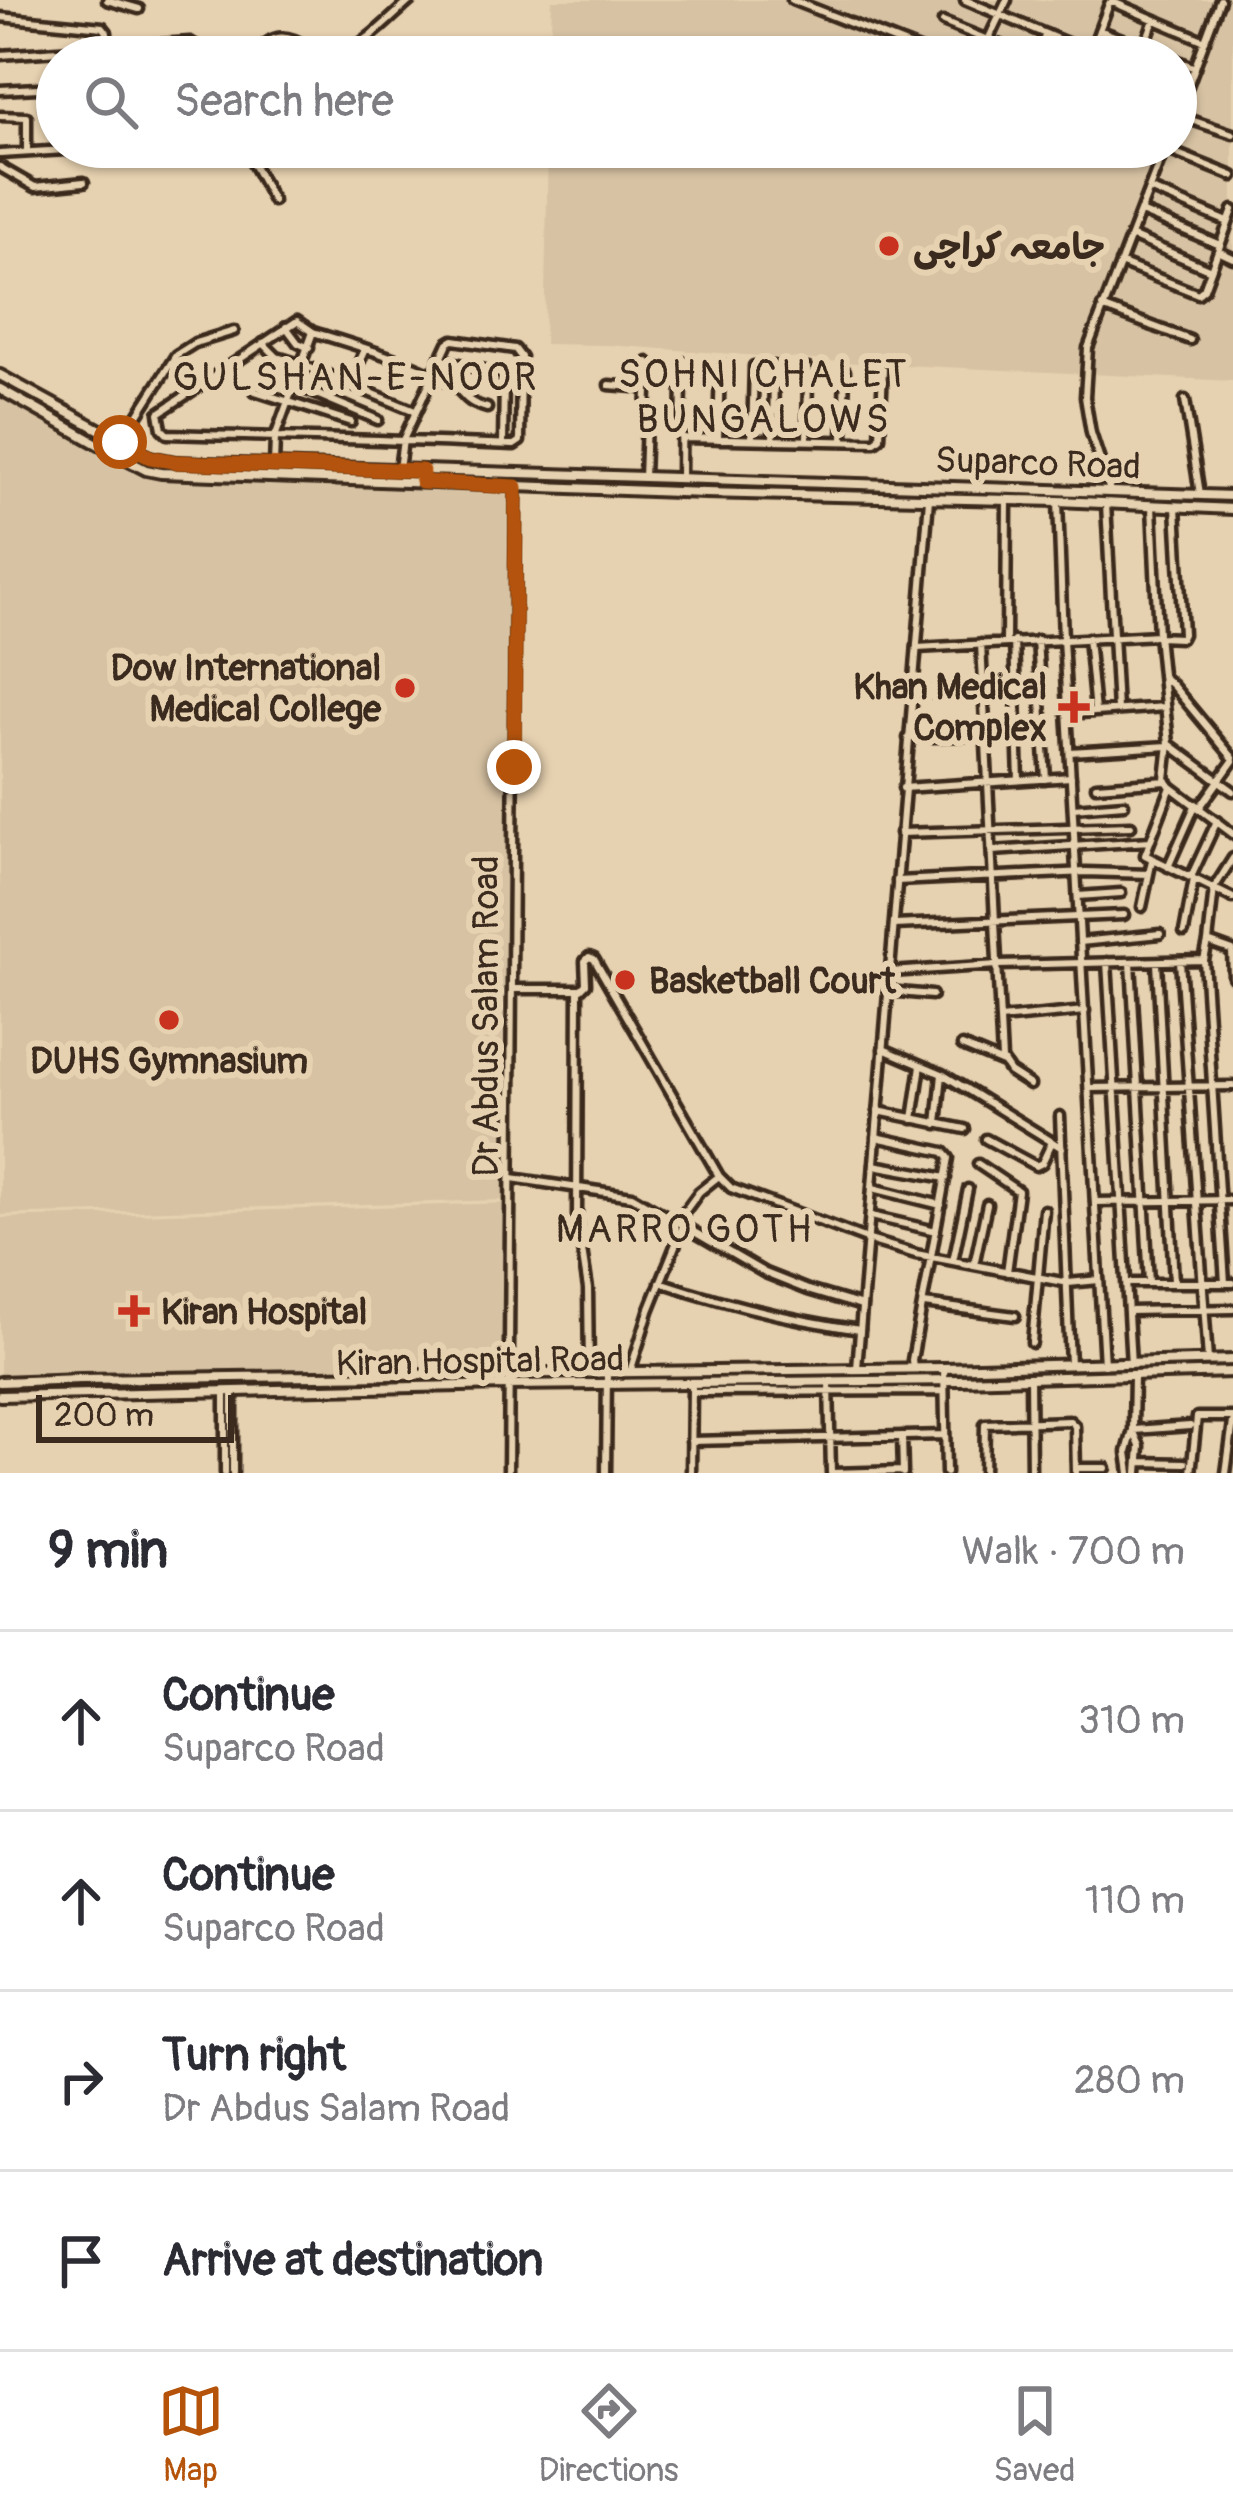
<!DOCTYPE html>
<meta charset="utf-8">
<style>
body{margin:0;font-family:Pangolin,"Playpen Sans Arabic",sans-serif;background:#f2f2f3;color:#2b2b33}
.scale{position:absolute;left:36px;bottom:30px;width:198px;box-sizing:border-box;padding-left:12px;border:6px solid #3b2a1e;border-top:0;font-size:33px;line-height:42px;white-space:nowrap;color:#3b2a1e;-webkit-text-stroke:9px #e6d1b0;paint-order:stroke}
.stop{position:absolute;width:36px;height:36px;margin:-27px;border:9px solid #b45309;border-radius:50%;background:#fff}
.stop.end{background:#b45309;border-color:#fff;box-shadow:0 3px 12px #0008}
.list{margin:0;padding:0;list-style:none}
h2{display:flex;justify-content:space-between;align-items:center;height:156px;margin:0;padding:0 48px;font-size:51px}
h2 small{font-size:39px;font-weight:400;color:#7c7c81}
.list li{display:grid;grid-template-columns:78px 1fr auto;gap:36px;align-items:center;box-sizing:border-box;height:180px;padding:0 48px;border-top:3px solid #e1e1e2}
.list b{display:block;font-size:45px;white-space:nowrap}
.list p{margin:0;font-size:39px;white-space:nowrap;color:#7c7c81}
.list em{font-size:39px;font-style:normal;color:#7c7c81}
.icon{flex:none;width:66px;height:66px;fill:none;stroke:currentColor;stroke-width:2;stroke-linecap:round;stroke-linejoin:round}
.map{position:relative;flex:none;width:1233px;height:1473px;overflow:hidden}
.search{position:absolute;background:#fff;box-shadow:0 3px 9px #0004;left:36px;right:36px;top:36px;height:132px;display:flex;align-items:center;gap:30px;box-sizing:border-box;padding:0 42px;border-radius:66px;color:#7c7c81;font-size:45px}
.sheet{height:876px;background:#fff}
nav{display:flex;justify-content:space-around;align-items:center;box-sizing:border-box;height:168px;border-top:3px solid #e1e1e2;background:#fff;font-size:33px;color:#7c7c81}
nav a{display:grid;justify-items:center;gap:6px}
nav .on{color:#b45309}
.map>svg:first-child{display:block}
.built{fill:#d7c2a3}
.lines{fill:none;stroke-linecap:round;stroke-linejoin:round}
.minor-casing{stroke:#3b2a1e;stroke-width:15}
.tertiary-casing{stroke:#3b2a1e;stroke-width:15}
.secondary-casing{stroke:#3b2a1e;stroke-width:16}
.minor{stroke:#e6d1b0;stroke-width:6}
.tertiary{stroke:#e6d1b0;stroke-width:6}
.secondary{stroke:#e6d1b0;stroke-width:8}
.route{stroke:#b45309;stroke-width:15}
.poi-dot{fill:#c8321e;stroke:#e6d1b0;stroke-width:4.5}
.labels{text-anchor:middle;stroke-width:12;stroke-linejoin:round;paint-order:stroke}
.poi-label{font-size:36px;font-weight:bold;fill:#3b2a1e;stroke:#e6d1b0;text-anchor:start}
.street-label{font-size:36px;fill:#3b2a1e;stroke:#e6d1b0}
.neighbourhood-label{font-size:39px;letter-spacing:3px;fill:#3b2a1e;stroke:#e6d1b0}
</style>
<div class="map">
<svg width="1233" height="1473" viewBox="0 0 1233 1473">
<rect width="100%" height="100%" fill="#e6d1b0"/>
<filter id="ink" filterUnits="userSpaceOnUse"><feTurbulence type="fractalNoise" baseFrequency=".00833" numOctaves="2"/><feDisplacementMap in="SourceGraphic" scale="24" xChannelSelector="R" yChannelSelector="G"/><feConvolveMatrix kernelMatrix="1 2 1 2 8 2 1 2 1" color-interpolation-filters="sRGB"/></filter>
<g filter="url(#ink)">
<path class="built" d="M552 0H1233V381L841 362 608 345 544 344 548 147H1176V57H550Z
M0 389 147 470 509 485 503 1200 0 1215Z
M509 1203 508 1373 0 1382V1218Z"/>
<g class="lines">
<defs>
<path id="minor" d="M107 0 139 9
M792 0 937 57
M965 0 1100 57
M0 17 103 27 107 32 108 57
M943 22 1030 57
M1099 30 1168 57
M0 55 190 42 195 45V57
M254 57C287 10 308 64 341 53 367 44 390 18 411 0
M980 57 1007 0
M1036 57 1046 34
M1089 57 1109 4 1113 2 1205 41
M1140 57 1154 20
M1176 60 1195 68
M0 90 57 87
M1176 115 1233 134
M0 116 27 117V152
M1176 118 1220 0
M244 147 273 201
M1160 147 1233 176
M0 154 115 147
M0 167 35 187 84 182
M1149 189 1228 222
M1141 212 1220 245
M1131 236 1211 270
M1218 251 1233 258
M1120 263 1198 294 1204 289 1233 210
M1102 307 1190 340
M286 327 298 343 309 348
M313 332C358 346 407 360 449 383 468 393 460 401 487 408
M263 343 277 357 303 365 415 411
M439 359 502 374 504 379 503 444
M350 384 365 349
M295 385 378 420
M609 385 647 388
M255 391 351 422
M1185 400 1200 494
M682 438 875 442 880 438 883 369
M718 439 720 363
M752 439 754 366
M843 439 845 371
M122 440 176 355 195 343 234 331
M773 440 774 366
M807 440 808 369
M274 466 275 437 313 332 297 321 159 413 162 429 167 434C283 437 398 440 514 445L520 441 521 357 515 349 453 340 448 343 403 440 399 469
M644 478 648 362
M681 479 682 362
M1110 491 1091 433 1085 397 1088 348 1165 147
M1106 504 1117 710
M1152 506 1158 635 1169 744 1165 779 1171 787 1233 834
M1158 637 1181 638 1183 634 1176 507
M1088 638 1095 712
M1037 640 1046 779
M1014 641 1019 780
M1006 642 1007 499
M981 644 1002 1060 1010 1072 1030 1085
M917 648 1158 635
M1162 676 1173 686 1233 758
M913 694 983 690
M1067 714 1165 707
M908 738 985 735
M1169 744 1233 791
M1070 752 1168 746
M1096 786 1167 781
M1171 787 1145 855 1233 898
M903 788 1071 777
M1200 807 1233 761
M1073 808 1124 804
M900 833 1131 826
M992 851 1150 841
M1233 858 1214 888 1208 942 1233 951
M1168 867 1196 804
M1191 877 1217 821
M897 881 1086 872 1149 874
M1078 896 1121 893
M1142 907 1152 860
M894 925 1124 915
M1184 932 1194 879
M1080 942 1160 934
M1232 951 1233 977
M1204 960 1225 1283
M1180 961 1208 1360
M1107 962 1131 1364
M1131 962 1149 1283
M1157 963 1174 1282
M890 972 998 965 1204 960 1208 942
M513 989H581L586 984 585 961 589 957 594 959 719 1176 731 1188 869 1240 916 1254 1068 1283 1099 1280
M578 990 577 1217 588 1289 589 1372
M888 991 932 995
M1000 1019 1085 1011
M962 1046 1003 1063
M883 1049 942 1074 1062 1148
M1089 1088 1233 1086
M878 1111 965 1129
M1060 1116 1070 1365
M913 1119 921 1065
M937 1124 942 1074
M876 1137 944 1152 949 1158 912 1360 913 1368
M986 1139 1036 1166 1042 1163 1052 1142
M978 1164 1018 1191 1007 1272
M874 1165 946 1178
M512 1178 632 1196 765 1273 808 1290 862 1306
M873 1188 941 1205
M1095 1202 1233 1200
M871 1216 936 1231
M677 1222 699 1192 719 1176
M953 1261 968 1189
M974 1265 987 1204
M660 1282C726 1304 791 1320 860 1330
M1129 1283H1233
M924 1304 1015 1316
M1129 1311 1233 1309
M1032 1343 1044 1210
M944 1368 946 1473
M630 1372 649 1311 683 1226
M1030 1377 1031 1473
M829 1382 831 1473
M692 1392 944 1391
M1133 1430 1140 1446 1138 1473
M1134 1430 1190 1426
M902 1436 903 1473
M691 1441 945 1435
M1140 1462 1185 1463
M1076 1468H1106
M691 1473 692 1388
M832 1473 903 1471
M984 1473 985 1424 1070 1421 1075 1426 1076 1473
M1130 1473 1127 1452 1133 1430 1134 1375
M1191 1473 1197 1417H1233
M1226 1473 1233 1422"/>
<path id="tertiary" d="M1058 501 1063 639 1104 1365
M857 1368 929 499
M225 1473V1392
M233 1473V1392
M508 1473 516 487
M606 1473 607 1372"/>
<path id="secondary" d="M0 375 150 457 176 462 1233 496
M0 389 117 455 146 470 161 473 705 493 1058 501 1233 509
M0 1382 80 1379 944 1368 1233 1360
M0 1396 508 1385 960 1380 1233 1372"/>
</defs>
<use href="#minor" class="minor-casing"/>
<use href="#tertiary" class="tertiary-casing"/>
<use href="#secondary" class="secondary-casing"/>
<use href="#minor" class="minor"/>
<use href="#tertiary" class="tertiary"/>
<use href="#secondary" class="secondary"/>
</g>
</g>
<g class="lines" filter="url(#ink)">
<path class="route" d="M120 442 150 457 176 462 422 471V482L516 487 514 767"/>
</g>
<g class="poi-dot">
<circle cx="889" cy="246" r="12"/>
<circle cx="405" cy="688" r="12"/>
<path d="M1068 689h12v12h12v12h-12v12h-12v-12h-12v-12h12z"/>
<circle cx="625" cy="980" r="12"/>
<circle cx="169" cy="1020" r="12"/>
<path d="M128 1293h12v12h12v12h-12v12h-12v-12h-12v-12h12z"/>
</g>
<g class="labels">
<g class="poi-label">
<text x="913" y="259">جامعہ کراچی</text>
<text x="381" y="680" text-anchor="end">Dow International<tspan x="381" dy="41">Medical College</tspan></text>
<text x="1047" y="699" text-anchor="end">Khan Medical<tspan x="1047" dy="41">Complex</tspan></text>
<text x="649" y="993">Basketball Court</text>
<text x="169" y="1073" text-anchor="middle">DUHS Gymnasium</text>
<text x="161" y="1324">Kiran Hospital</text>
</g>
<g class="street-label">
<text transform="translate(1038 462) rotate(2)" y="13">Suparco Road</text>
<text transform="translate(485 1016) rotate(-90)" y="13">Dr Abdus Salam Road</text>
<text transform="translate(480 1360) rotate(-1)" y="13">Kiran Hospital Road</text>
</g>
<g class="neighbourhood-label">
<text x="764" y="387">SOHNI CHALET<tspan x="764" dy="45">BUNGALOWS</tspan></text>
<text x="356" y="390">GULSHAN-E-NOOR</text>
<text x="685" y="1242">MARRO GOTH</text>
</g>
</g>
</svg>
<div class="scale">200 m</div>
<div class="stop" style="left:120px;top:442px"></div>
<div class="stop end" style="left:514px;top:767px"></div>
<div class="search"><svg class="icon" aria-label="search" viewBox="0 0 24 24"><circle cx="10" cy="10" r="6"/><path d="M15 15l6 6"/></svg>Search here</div>
</div>
<section class="sheet">
<h2>9 min<small>Walk · 700 m</small></h2>
<ul class="list">
<li><svg class="icon" aria-label="ahead" viewBox="0 0 24 24"><path d="M12 20V5M6 11l6-6 6 6"/></svg><div><b>Continue</b><p>Suparco Road</p></div><em>310 m</em></li>
<li><svg class="icon" aria-label="ahead" viewBox="0 0 24 24"><path d="M12 20V5M6 11l6-6 6 6"/></svg><div><b>Continue</b><p>Suparco Road</p></div><em>110 m</em></li>
<li><svg class="icon" aria-label="right" viewBox="0 0 24 24"><path d="M7 20v-9h11M14 6l5 5-5 5"/></svg><div><b>Turn right</b><p>Dr Abdus Salam Road</p></div><em>280 m</em></li>
<li><svg class="icon" aria-label="arrive" viewBox="0 0 24 24"><path d="M6 21V4h12l-3 4 3 4H6"/></svg><div><b>Arrive at destination</b></div></li>
</ul>
</section>
<nav>
<a class="on"><svg class="icon" aria-label="map" viewBox="0 0 24 24"><path d="M3 6l6-2 6 2 6-2v14l-6 2-6-2-6 2zM9 4v14M15 6v14"/></svg>Map</a>
<a><svg class="icon" aria-label="directions" viewBox="0 0 24 24"><path d="M12 3l9 9-9 9-9-9zM9 14v-3h6M13 9l2 2-2 2"/></svg>Directions</a>
<a><svg class="icon" aria-label="saved" viewBox="0 0 24 24"><path d="M7 4h10v16l-5-4-5 4z"/></svg>Saved</a>
</nav>
